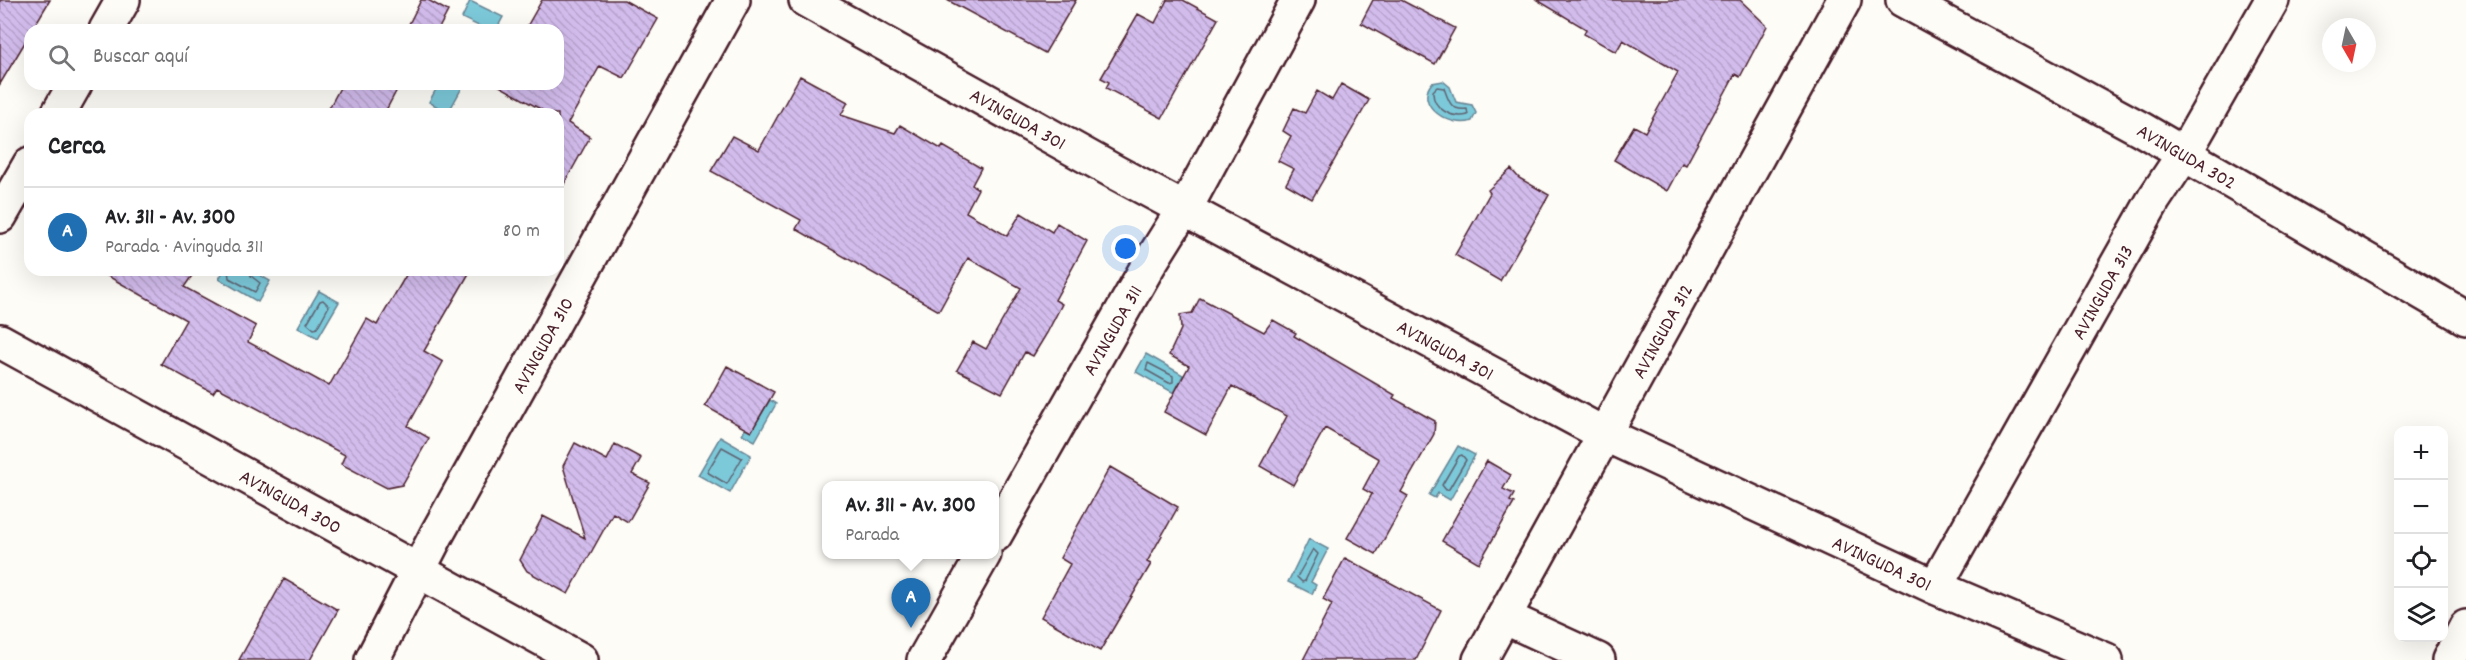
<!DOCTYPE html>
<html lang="es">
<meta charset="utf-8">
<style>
body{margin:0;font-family:Dekko,sans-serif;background:#f6f6f6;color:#202124}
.controls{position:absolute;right:18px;bottom:18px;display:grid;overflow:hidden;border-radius:12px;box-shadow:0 6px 24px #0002}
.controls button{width:54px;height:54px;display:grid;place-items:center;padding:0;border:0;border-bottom:2px solid #e0e0e0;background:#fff;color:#202124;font:30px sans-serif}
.compass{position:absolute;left:2322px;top:18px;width:54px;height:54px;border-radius:50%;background:#fff;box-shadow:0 6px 24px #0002;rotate:171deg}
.you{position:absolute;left:1126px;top:249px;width:21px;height:21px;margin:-15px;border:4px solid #fff;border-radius:50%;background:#1a73e8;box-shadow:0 0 0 9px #1a73e833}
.badge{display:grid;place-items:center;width:39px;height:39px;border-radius:50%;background:#1f6fb2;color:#fff;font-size:20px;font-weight:700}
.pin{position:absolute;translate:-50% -50px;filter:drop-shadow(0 2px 3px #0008)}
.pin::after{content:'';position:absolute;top:32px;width:21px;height:18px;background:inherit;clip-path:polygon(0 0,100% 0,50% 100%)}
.popup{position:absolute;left:822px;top:481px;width:177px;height:78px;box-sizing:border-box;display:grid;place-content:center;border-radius:12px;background:#fff;filter:drop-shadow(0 2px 4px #0005);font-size:20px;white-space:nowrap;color:#757577}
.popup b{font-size:22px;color:#202124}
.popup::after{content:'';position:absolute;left:50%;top:100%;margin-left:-12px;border:12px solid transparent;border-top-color:#fff}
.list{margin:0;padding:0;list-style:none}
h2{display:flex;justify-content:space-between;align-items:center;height:78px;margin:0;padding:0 24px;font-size:26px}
h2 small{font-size:20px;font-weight:400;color:#757577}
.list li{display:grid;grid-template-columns:39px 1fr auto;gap:18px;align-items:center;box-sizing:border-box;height:90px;padding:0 24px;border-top:2px solid #e0e0e0}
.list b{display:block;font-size:22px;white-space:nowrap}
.list p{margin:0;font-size:20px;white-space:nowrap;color:#757577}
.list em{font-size:20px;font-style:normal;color:#757577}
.icon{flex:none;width:33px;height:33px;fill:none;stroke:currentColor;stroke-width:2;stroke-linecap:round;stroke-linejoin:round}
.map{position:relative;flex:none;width:2466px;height:660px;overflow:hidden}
.search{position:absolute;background:#fff;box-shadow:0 6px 24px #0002;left:24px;top:24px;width:540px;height:66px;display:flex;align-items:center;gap:15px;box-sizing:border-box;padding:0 21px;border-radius:18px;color:#757577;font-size:22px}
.panel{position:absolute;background:#fff;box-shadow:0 6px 24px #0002;left:24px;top:108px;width:540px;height:168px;border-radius:18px}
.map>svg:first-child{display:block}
.water{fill:#7cc9da;stroke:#688594;stroke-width:1.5}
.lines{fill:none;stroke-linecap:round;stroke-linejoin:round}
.shore{stroke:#5e6371;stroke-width:1.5}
.building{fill:url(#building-back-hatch);stroke:#4a1f2b;stroke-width:1.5}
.minor-casing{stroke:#4a1f2b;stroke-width:38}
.minor{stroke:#fdfcf7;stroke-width:33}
.labels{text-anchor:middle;stroke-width:4.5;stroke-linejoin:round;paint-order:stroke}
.street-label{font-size:20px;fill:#4a1f2b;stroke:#fdfcf7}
</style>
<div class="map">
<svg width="2466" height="660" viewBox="0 0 2466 660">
<defs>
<pattern id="building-back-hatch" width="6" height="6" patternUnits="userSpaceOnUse" patternTransform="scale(1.5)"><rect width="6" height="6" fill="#d2bcec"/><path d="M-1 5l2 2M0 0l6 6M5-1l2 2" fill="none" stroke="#b6a1cb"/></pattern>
</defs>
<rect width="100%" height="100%" fill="#fdfcf7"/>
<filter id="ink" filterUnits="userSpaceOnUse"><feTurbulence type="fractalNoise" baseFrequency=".0167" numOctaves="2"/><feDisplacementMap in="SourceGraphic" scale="12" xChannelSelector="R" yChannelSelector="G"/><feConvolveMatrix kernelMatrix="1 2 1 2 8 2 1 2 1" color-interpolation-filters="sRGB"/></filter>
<g filter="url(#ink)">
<path class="water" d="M470 1 503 17 496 30H487L462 18Z
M1443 81 1450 87 1456 102 1472 105 1476 113 1472 121C1451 129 1413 105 1432 83Z
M439 84H464L448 113 429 102Z
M224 270H251L270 281 258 302 219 279Z
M319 291 339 302 318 338 298 327Z
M1146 354 1183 375 1174 393 1136 372Z
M770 400 776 404 755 441 742 434 745 429 751 432Z
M720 437 751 455 730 493 698 475Z
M1458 446 1475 455 1450 500 1438 493 1435 498 1429 495Z
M1309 539 1328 549 1311 582 1316 585 1312 594 1288 582Z"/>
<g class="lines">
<path class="shore" d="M1437 87 1444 88C1449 102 1451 111 1467 109L1468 115C1453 119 1432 109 1433 91Z
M228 270 229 278 255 292 260 283 251 276 249 270
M323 300 329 306 317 328 314 329 307 323 320 301Z
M1148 363 1173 376V382L1169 383 1146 370Z
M722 447 742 458 727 484 707 472Z
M1462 455 1466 460 1449 489 1446 490 1442 485 1459 456Z
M1313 549 1318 554 1305 581 1302 582 1297 577Z"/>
</g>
<path class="building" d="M0 0H50L32 30H30V34L0 84Z
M421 0H428L448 11 438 30H406Z
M542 0H624L658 19 624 78 600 66 568 123 590 137 558 195V114H549L496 84H558V30H525Z
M947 0H1076L1045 53Z
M1167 0H1183L1218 19 1162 118 1106 88 1109 82 1101 78 1138 14 1155 23Z
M1373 0H1401L1455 28 1435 64 1361 23Z
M1537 0H1740L1767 26 1740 77 1735 74 1686 165 1682 163 1667 191 1614 160 1634 126 1645 132 1678 72 1623 40 1616 52 1584 34 1586 29Z
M800 76 848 102 841 115 895 133 900 125 941 149 943 146 981 168 972 185 978 189 966 212 1007 236 1021 213 1052 232 1057 223 1087 241 1055 300 1062 304 1047 333 1033 356 1025 352 1002 393 957 370 973 342 986 349 1021 288 968 258 939 311 796 229 801 220 711 171 732 136 759 150Z
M342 84H400L384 114H326Z
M1341 84 1369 100 1312 199 1286 184 1294 169 1278 161 1291 136 1283 131 1294 108 1305 113 1317 91 1332 100Z
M1511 169 1519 178 1549 195 1500 281 1455 255 1490 193 1488 190Z
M97 270H196L184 287 256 326 248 342 329 386 367 319 377 325 409 270H471L424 351 443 362 408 426 429 438 402 485 387 488 341 464 345 455 217 387 213 393 161 364 186 320Z
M1200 298 1264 332 1273 320 1296 333 1294 336 1395 395 1393 398 1435 421 1434 434 1401 492 1408 496 1376 554 1347 538 1372 494 1363 489 1379 459 1325 428 1293 485 1260 466 1287 416 1232 386 1206 435 1164 412 1189 366 1169 355 1181 329 1180 315 1192 313Z
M727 366 774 392 751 432 705 406Z
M575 443 607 460 615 444 641 458 632 474 650 483 628 522 613 513 568 594 527 571 520 560 543 516 585 538 563 466Z
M1487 461 1511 475 1503 489 1514 494 1510 501 1514 503 1479 563 1442 541Z
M1110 467 1178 507 1147 562 1151 564 1100 651 1041 617 1070 564 1060 558Z
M1345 558 1441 610 1416 660H1303L1332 604 1323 599Z
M284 579 338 610 310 660H239Z"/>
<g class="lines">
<defs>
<g id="minor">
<path id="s1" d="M806 0 1115 172 1604 434 1935 587 2106 660"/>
<path id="s2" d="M1903 0 2141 129 2466 318"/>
<path d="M106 30 123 0"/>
<path d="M58 114 75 84"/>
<path d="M0 216 30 164"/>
<path id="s3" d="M0 341 581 660"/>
<path id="s4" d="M995 535 1148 266 1193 194 1298 0"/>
<path id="s5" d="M1935 587 2154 199 2184 154 2272 0"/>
<path d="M1504 617 1598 660"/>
<path id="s6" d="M372 660 437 534 733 0"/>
<path d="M924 660 984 554"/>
<path id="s7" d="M1480 660 1844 0"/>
<path d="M2449 660 2466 627"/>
</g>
</defs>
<use href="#minor" class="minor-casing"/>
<use href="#minor" class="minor"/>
</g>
</g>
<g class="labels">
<g class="street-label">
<text dy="7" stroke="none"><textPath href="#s1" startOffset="243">AVINGUDA 301</textPath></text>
<text dy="7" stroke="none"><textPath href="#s2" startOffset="324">AVINGUDA 302</textPath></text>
<text dy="7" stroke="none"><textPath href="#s5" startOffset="339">AVINGUDA 313</textPath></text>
<text dy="7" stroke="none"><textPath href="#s4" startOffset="236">AVINGUDA 311</textPath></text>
<text dy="7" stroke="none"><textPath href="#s7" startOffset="376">AVINGUDA 312</textPath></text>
<text dy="7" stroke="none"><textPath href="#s6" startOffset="358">AVINGUDA 310</textPath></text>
<text dy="7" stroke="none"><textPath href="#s1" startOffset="729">AVINGUDA 301</textPath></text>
<text dy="7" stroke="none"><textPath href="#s3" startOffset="332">AVINGUDA 300</textPath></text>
<text dy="7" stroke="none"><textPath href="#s1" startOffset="1215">AVINGUDA 301</textPath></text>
</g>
</g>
</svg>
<div class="controls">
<button>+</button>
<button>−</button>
<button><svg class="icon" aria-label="locate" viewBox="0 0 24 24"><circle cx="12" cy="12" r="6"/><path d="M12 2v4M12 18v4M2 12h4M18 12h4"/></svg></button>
<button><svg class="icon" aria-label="layers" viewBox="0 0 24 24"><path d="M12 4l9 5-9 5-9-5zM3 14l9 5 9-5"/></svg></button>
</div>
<svg class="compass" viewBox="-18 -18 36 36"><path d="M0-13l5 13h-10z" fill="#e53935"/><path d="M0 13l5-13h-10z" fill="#757577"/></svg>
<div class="you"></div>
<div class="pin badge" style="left:911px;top:628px">A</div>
<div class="popup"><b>Av. 311 - Av. 300</b>Parada</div>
<div class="search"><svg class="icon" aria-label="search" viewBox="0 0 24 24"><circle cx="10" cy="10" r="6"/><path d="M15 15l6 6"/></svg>Buscar aquí</div>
<section class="panel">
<h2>Cerca<small></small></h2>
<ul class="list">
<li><span class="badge">A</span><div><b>Av. 311 - Av. 300</b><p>Parada · Avinguda 311</p></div><em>80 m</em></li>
</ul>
</section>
</div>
